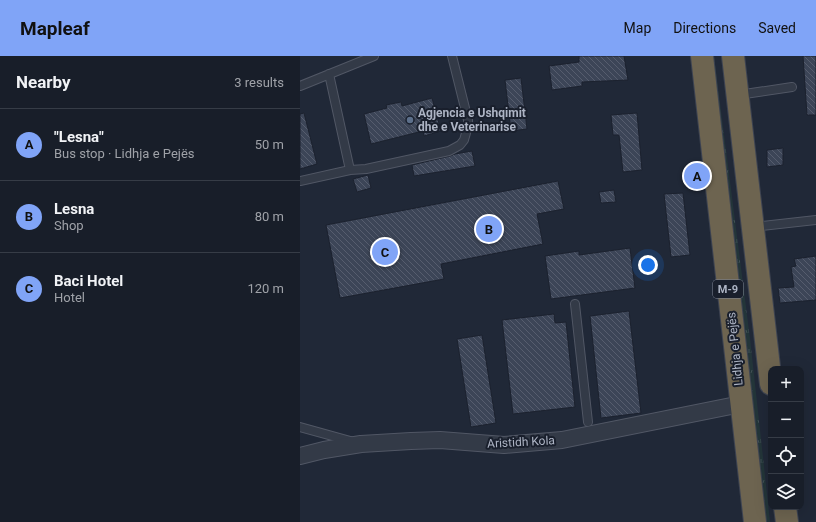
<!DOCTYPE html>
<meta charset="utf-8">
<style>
body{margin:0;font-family:Roboto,sans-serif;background:#212731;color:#f1f3f6}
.controls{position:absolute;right:12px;bottom:12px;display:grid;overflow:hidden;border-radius:8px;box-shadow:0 4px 16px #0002}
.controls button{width:36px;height:36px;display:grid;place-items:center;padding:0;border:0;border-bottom:1px solid #363c46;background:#181e29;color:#f1f3f6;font:20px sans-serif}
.you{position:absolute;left:348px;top:209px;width:14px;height:14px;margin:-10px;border:3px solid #fff;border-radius:50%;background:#1a73e8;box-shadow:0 0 0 6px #1a73e833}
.badge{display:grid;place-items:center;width:26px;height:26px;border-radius:50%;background:#80a4f7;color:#111;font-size:13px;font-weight:700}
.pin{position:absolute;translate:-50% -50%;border:2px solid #fff;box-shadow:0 1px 4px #0006}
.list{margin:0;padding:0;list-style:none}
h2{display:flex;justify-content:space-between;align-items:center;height:52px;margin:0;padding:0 16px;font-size:17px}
h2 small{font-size:13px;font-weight:400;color:#9fa2a8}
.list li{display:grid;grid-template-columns:26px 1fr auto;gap:12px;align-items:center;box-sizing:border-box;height:72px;padding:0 16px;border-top:1px solid #363c46}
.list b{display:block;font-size:15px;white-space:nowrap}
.list p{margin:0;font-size:13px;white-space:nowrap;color:#9fa2a8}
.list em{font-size:13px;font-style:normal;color:#9fa2a8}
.icon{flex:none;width:22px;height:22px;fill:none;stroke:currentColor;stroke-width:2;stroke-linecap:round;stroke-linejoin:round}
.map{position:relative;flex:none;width:516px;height:466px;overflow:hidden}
header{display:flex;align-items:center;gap:24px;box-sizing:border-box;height:56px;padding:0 20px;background:#80a4f7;color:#111}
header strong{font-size:19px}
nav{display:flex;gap:22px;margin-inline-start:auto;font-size:14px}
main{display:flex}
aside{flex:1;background:#181e29}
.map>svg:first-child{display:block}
.grass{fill:url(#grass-tufts)}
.building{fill:url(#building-back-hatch);stroke:#1b212e}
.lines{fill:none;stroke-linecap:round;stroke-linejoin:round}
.lane-casing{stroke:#515765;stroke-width:10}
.street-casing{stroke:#515765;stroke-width:18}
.highway-casing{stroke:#3e4452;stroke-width:24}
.lane{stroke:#333a47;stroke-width:8}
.street{stroke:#333a47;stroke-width:16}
.highway{stroke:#6d6450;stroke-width:22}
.service-dot{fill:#5c6f8a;stroke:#191f2c;stroke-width:1.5}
.labels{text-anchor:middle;stroke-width:4;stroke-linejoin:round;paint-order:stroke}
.shield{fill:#191f2c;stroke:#818796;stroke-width:1}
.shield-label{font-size:11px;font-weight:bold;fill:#adb4c4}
.poi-label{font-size:12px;font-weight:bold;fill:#adb4c4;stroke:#191f2c;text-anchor:start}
.street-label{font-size:12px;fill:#adb4c4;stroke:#191f2c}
</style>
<header>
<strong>Mapleaf</strong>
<nav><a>Map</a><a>Directions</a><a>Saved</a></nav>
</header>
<main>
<aside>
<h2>Nearby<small>3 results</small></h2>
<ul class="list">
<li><span class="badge">A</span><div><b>&quot;Lesna&quot;</b><p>Bus stop · Lidhja e Pejës</p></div><em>50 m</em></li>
<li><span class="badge">B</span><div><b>Lesna</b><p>Shop</p></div><em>80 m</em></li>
<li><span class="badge">C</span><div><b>Baci Hotel</b><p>Hotel</p></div><em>120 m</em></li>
</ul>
</aside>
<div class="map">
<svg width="516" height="466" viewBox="0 0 516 466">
<defs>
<pattern id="grass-tufts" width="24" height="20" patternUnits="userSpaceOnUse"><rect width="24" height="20" fill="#233539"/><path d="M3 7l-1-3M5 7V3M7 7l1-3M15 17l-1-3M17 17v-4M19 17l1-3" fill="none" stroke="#405054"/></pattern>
<pattern id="building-back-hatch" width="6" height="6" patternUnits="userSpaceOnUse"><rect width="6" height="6" fill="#3c4557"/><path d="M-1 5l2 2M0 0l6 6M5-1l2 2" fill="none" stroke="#565d6e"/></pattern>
</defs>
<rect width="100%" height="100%" fill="#202837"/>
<path class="grass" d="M408 0H414L450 283 470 466H463Z"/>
<path class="building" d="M279 0H324L328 24 282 26V30L252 34 249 10 279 6Z
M503 0H516V59H507Z
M221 22 227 73 211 75 205 24Z
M132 42 141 75 124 80 123 75 71 88 64 58 87 52 86 49 101 46 102 50Z
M4 57 17 108 0 113V58Z
M337 57 342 114 323 116 319 79H313L311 59Z
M483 92V109L467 111V94Z
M172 95 175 110 114 120 112 109 150 100 155 98Z
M68 119 71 132 57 136 53 123Z
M258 125 264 153 237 158 243 188 141 208 144 223 40 242 26 169Z
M314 134 316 146 301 147 299 136Z
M383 137 390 199 371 201 364 138Z
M330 192 335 232 251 243 245 200 279 195V199Z
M516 200V244L480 247 478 232 494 231 491 211 496 210 494 203Z
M329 255 341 357 301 362 290 260Z
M254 258 255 267 266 266 275 351 213 358 202 264Z
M182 279 196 367 171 371 157 283Z"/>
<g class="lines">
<defs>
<path id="lane" d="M0 30 74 0
M438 39 492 31
M50 114 66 113 149 95 160 89 164 84 168 70V64L152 0
M0 125 50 114 29 18
M453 171 516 164
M275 248 288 366
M0 371 54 386"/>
<path id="street" d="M0 400 24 394 61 388 111 385 140 384 204 389 262 384 441 348"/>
<path id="highway" d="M402 0 455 466
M433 0 471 328
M485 451 487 466"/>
</defs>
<use href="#lane" class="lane-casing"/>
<use href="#street" class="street-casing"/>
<use href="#highway" class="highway-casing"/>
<use href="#lane" class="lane"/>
<use href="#street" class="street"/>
<use href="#highway" class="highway"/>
</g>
<circle class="service-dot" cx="110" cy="64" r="4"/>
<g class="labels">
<rect class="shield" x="413" y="224" width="30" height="18" rx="3"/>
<g class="shield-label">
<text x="428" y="237">M-9</text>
</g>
<g class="poi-label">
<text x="118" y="61">Agjencia e Ushqimit<tspan x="118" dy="14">dhe e Veterinarise</tspan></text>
</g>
<g class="street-label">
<text transform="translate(435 293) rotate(-96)" y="4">Lidhja e Pejës</text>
<text transform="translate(221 386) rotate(-3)" y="4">Aristidh Kola</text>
</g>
</g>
</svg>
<div class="controls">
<button>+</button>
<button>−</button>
<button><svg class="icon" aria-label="locate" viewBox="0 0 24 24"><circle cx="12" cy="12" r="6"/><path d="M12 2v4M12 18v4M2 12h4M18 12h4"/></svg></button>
<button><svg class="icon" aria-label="layers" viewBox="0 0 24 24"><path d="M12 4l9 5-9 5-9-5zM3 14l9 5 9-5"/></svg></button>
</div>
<div class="you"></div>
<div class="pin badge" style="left:397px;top:120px">A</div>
<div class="pin badge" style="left:189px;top:173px">B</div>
<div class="pin badge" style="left:85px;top:196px">C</div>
</div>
</main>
